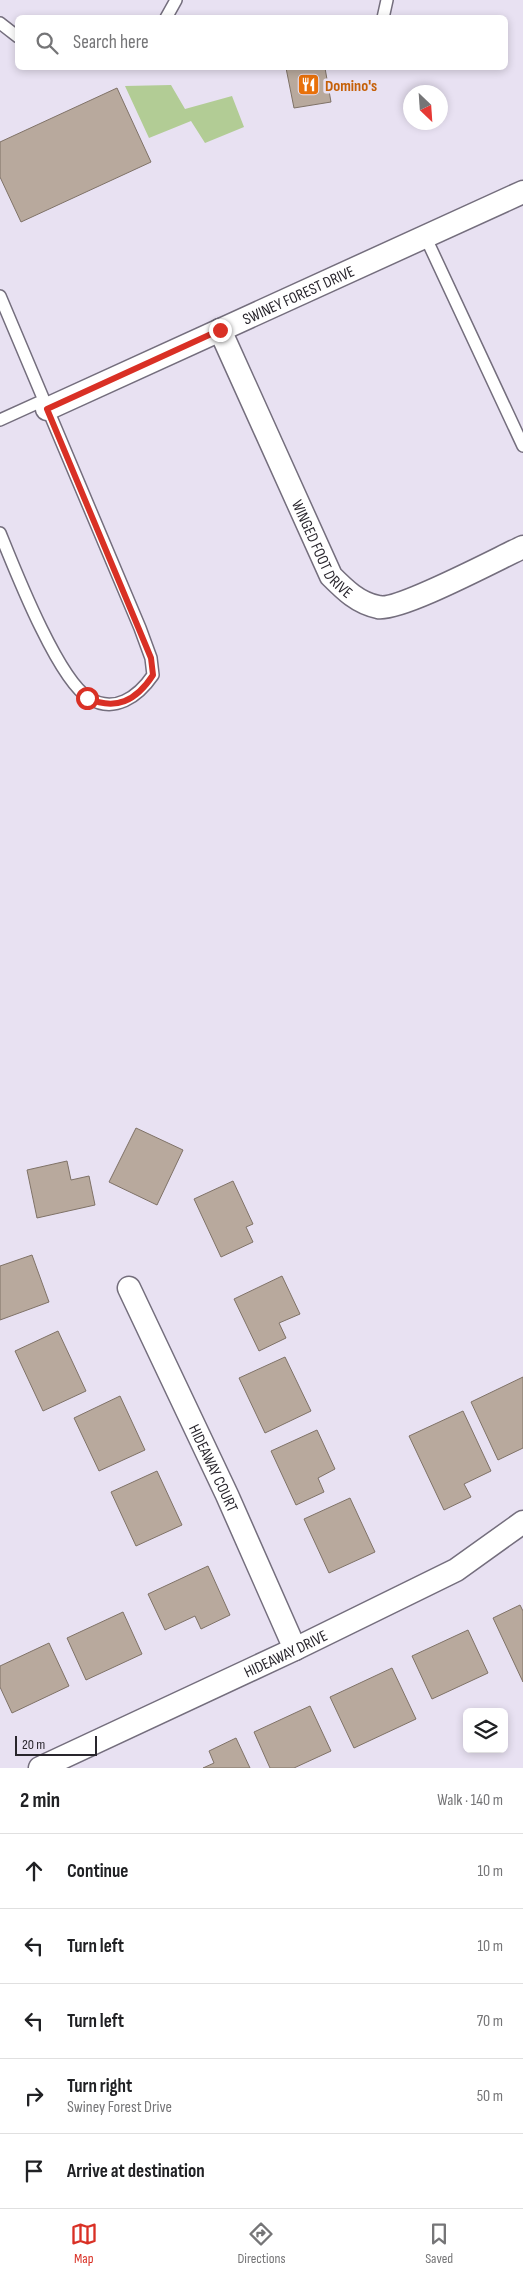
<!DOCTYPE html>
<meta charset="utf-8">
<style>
body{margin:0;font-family:"Sofia Sans Condensed",sans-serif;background:#f6f6f6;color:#202124}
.controls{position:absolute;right:15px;bottom:15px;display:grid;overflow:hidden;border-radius:8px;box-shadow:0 2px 8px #0003}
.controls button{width:45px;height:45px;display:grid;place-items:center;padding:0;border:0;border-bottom:1px solid #e0e0e0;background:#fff;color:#202124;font:25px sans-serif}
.compass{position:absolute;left:403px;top:85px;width:45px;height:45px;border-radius:50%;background:#fff;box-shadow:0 2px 8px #0003;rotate:155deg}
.scale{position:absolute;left:15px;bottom:12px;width:82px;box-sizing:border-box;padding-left:5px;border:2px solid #29262d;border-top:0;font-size:14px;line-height:18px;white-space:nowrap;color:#29262d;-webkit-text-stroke:4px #e8e1f2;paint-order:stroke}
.stop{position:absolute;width:15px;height:15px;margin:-11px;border:4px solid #d93025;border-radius:50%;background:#fff}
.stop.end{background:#d93025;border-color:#fff;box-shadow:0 1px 5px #0008}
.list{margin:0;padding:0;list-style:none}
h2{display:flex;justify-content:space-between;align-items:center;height:65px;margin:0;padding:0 20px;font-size:21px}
h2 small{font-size:16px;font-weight:400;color:#757577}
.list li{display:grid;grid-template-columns:32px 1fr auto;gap:15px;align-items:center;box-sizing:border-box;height:75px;padding:0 20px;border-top:1px solid #e0e0e0}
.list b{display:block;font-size:19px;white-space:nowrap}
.list p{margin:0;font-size:16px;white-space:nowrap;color:#757577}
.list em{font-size:16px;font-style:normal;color:#757577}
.icon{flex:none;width:28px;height:28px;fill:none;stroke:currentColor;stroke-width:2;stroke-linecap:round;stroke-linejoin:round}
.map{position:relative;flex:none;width:523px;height:1768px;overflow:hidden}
.search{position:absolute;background:#fff;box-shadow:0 2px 8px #0003;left:15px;right:15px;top:15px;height:55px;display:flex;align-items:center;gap:12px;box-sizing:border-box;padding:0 18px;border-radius:8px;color:#757577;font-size:19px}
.sheet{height:440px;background:#fff}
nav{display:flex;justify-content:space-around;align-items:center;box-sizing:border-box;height:70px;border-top:1px solid #e0e0e0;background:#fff;font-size:14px;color:#757577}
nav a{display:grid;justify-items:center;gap:2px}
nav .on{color:#d93025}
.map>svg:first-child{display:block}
.green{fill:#b2cc95}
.building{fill:#b8a99d;stroke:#7f7267}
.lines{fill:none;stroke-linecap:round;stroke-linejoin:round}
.lane-casing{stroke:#746e7d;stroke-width:14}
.street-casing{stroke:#746e7d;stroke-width:25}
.lane{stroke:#fff;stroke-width:11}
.street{stroke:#fff;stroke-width:22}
.route{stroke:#d93025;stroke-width:6}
.labels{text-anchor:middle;stroke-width:5;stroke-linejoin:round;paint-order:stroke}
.food-label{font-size:16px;font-weight:bold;fill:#c56008;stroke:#e8e1f2;text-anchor:start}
.street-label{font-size:16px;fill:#29262d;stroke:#e8e1f2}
</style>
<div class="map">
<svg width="523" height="1768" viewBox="0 0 523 1768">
<rect width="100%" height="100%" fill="#e8e1f2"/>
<path class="green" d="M171 85 185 109 232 96 244 127 205 143 191 121 149 138 125 86Z"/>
<path class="building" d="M286 68H325L331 102 294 108Z
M117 88 151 162 21 222 0 177V142Z
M136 1128 183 1150 157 1205 109 1182Z
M67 1161 71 1180 89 1176 95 1205 37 1218 27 1170Z
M233 1181 253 1224 246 1227 253 1242 221 1257 194 1199Z
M32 1255 49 1302 0 1320V1266Z
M282 1276 300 1314 279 1323 286 1338 259 1351 234 1299Z
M58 1331 86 1391 43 1411 15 1351Z
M285 1357 311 1411 265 1433 239 1378Z
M523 1377V1448L498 1460 471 1402Z
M120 1396 145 1450 99 1471 74 1418Z
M463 1411 491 1471 464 1484 471 1497 444 1510 409 1436Z
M317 1430 335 1469 318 1478 324 1492 296 1505 271 1451Z
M157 1471 182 1525 136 1546 111 1492Z
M350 1498 375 1552 329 1573 304 1519Z
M208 1566 230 1615 201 1629 195 1616 165 1630 148 1594Z
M520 1605 523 1611V1682L493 1618Z
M123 1612 142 1654 86 1680 67 1638Z
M468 1630 488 1673 432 1699 412 1656Z
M49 1643 69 1686 12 1713 0 1687V1666Z
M392 1668 416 1719 354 1748 330 1697Z
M310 1706 331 1751 294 1768H270L254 1732Z
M236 1738 250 1768H203L214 1763 209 1751Z"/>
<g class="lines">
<defs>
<path id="lane" d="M166 18 176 0
M383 18 387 0
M0 23 18 37
M425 236 523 446
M0 296 140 628 151 658 153 675C138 697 114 714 89 698 58 680 15 570 0 533
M0 420 44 400"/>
<g id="street">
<path id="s1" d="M220 330 331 576C345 590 358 603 378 607 398 612 499 558 523 547"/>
<path id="s2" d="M47 409 523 192"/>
<path id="s3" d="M129 1288 227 1495 295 1649"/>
<path id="s4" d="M40 1768 295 1649 456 1570 523 1522"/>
</g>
</defs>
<use href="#lane" class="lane-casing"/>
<use href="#street" class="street-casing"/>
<use href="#lane" class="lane"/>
<use href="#street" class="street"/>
</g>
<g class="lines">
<path class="route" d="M87 698C116 711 136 701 153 675L151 658 47 409 220 330"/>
</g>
<defs>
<symbol id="restaurant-square" viewBox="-11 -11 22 22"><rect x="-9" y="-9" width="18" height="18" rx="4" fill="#e8710a" stroke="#e8e1f2"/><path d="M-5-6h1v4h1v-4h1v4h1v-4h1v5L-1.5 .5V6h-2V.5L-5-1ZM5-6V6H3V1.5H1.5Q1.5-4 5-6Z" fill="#fff"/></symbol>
</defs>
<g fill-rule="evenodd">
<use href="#restaurant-square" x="296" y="72" width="25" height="25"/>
</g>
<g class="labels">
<g class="food-label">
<text x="325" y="91">Domino's</text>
</g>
<g class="street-label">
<text dy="6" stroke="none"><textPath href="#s2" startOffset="276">SWINEY FOREST DRIVE</textPath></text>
<text dy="6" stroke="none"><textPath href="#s1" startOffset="242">WINGED FOOT DRIVE</textPath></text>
<text dy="6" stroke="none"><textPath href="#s3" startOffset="199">HIDEAWAY COURT</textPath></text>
<text dy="6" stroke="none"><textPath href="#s4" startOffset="271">HIDEAWAY DRIVE</textPath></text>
</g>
</g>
</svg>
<div class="controls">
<button><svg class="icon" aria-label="layers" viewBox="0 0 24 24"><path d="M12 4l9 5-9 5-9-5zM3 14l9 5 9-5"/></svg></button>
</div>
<svg class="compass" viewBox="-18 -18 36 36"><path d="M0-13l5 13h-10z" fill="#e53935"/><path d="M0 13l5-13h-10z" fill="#757577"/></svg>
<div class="scale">20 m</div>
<div class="stop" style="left:87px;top:698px"></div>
<div class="stop end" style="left:220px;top:330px"></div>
<div class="search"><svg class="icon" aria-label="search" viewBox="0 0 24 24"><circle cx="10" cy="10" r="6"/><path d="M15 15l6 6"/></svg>Search here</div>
</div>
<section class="sheet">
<h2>2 min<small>Walk · 140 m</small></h2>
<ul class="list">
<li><svg class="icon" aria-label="ahead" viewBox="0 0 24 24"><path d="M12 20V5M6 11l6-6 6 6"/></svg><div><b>Continue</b></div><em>10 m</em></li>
<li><svg class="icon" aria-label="left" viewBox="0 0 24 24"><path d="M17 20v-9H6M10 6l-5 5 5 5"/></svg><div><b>Turn left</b></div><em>10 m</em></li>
<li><svg class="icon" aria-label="left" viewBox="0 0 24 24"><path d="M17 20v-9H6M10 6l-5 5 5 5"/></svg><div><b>Turn left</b></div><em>70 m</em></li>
<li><svg class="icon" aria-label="right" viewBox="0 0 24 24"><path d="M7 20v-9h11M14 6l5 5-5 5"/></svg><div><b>Turn right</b><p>Swiney Forest Drive</p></div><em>50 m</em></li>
<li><svg class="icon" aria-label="arrive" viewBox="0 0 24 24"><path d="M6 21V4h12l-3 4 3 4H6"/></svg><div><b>Arrive at destination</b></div></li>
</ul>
</section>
<nav>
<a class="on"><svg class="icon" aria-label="map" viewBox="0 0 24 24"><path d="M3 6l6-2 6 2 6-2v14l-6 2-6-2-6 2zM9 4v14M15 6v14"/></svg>Map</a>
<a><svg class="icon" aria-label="directions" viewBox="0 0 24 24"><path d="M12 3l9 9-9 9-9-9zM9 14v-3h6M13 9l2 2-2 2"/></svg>Directions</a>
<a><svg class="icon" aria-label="saved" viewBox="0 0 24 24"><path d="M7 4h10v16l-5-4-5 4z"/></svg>Saved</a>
</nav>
